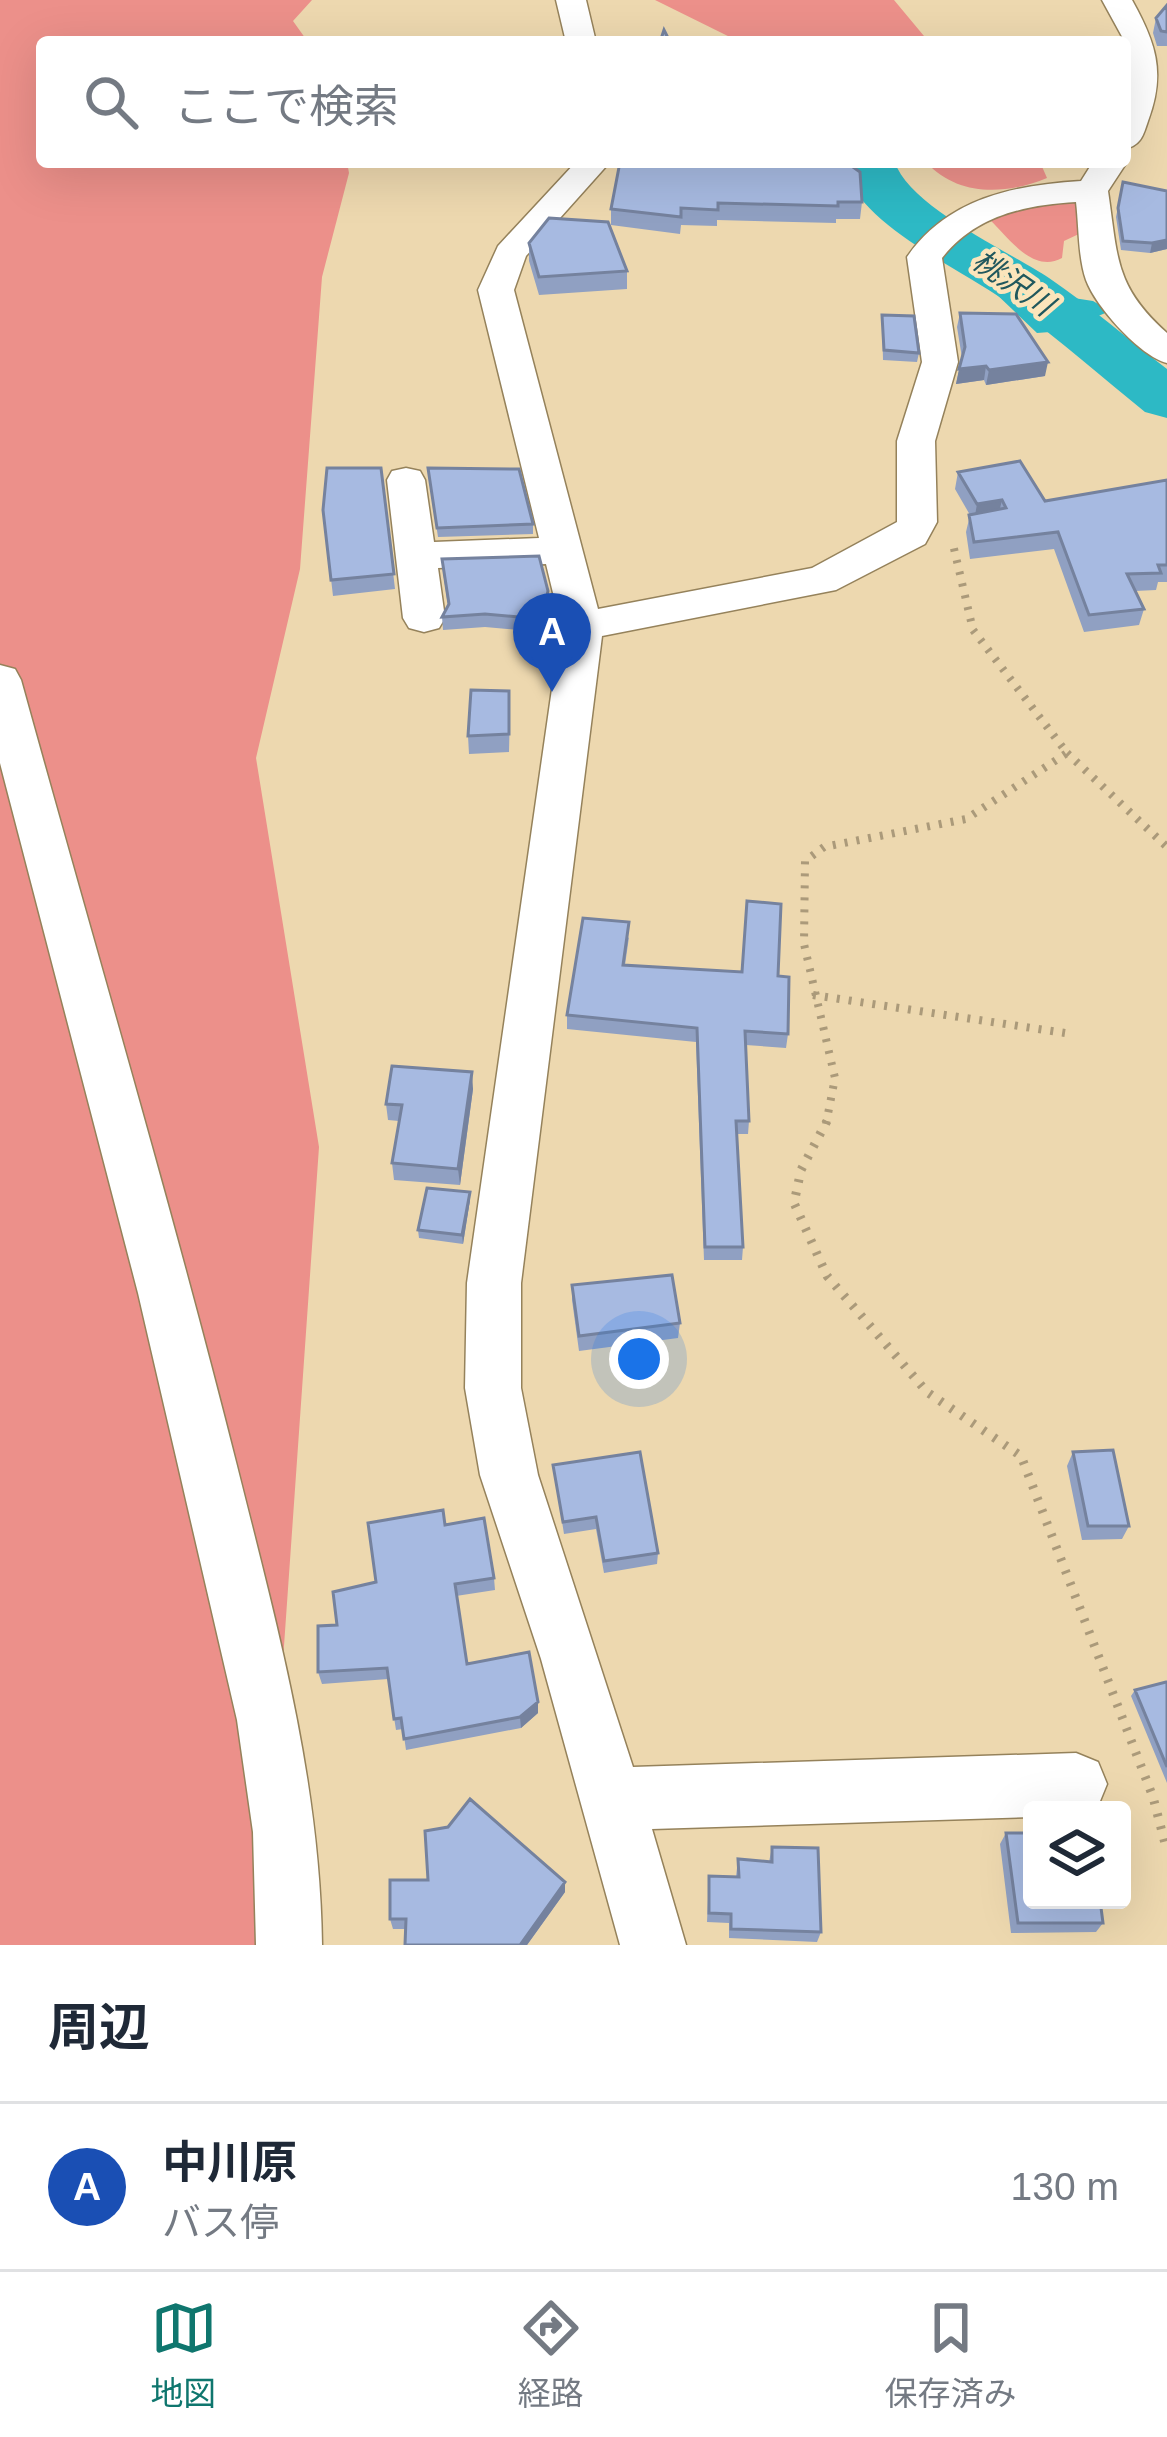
<!DOCTYPE html>
<html lang="ja">
<meta charset="utf-8">
<style>
body{margin:0;font-family:Arial,"Noto Sans JP",sans-serif;background:#f6f6f7;color:#1f2937}
.controls{position:absolute;right:36px;bottom:36px;display:grid;overflow:hidden;border-radius:12px;box-shadow:0 12px 48px #0002}
.controls button{width:108px;height:108px;display:grid;place-items:center;padding:0;border:0;border-bottom:3px solid #e0e1e3;background:#fff;color:#1f2937;font:60px sans-serif}
.you{position:absolute;left:639px;top:1359px;width:42px;height:42px;margin:-30px;border:9px solid #fff;border-radius:50%;background:#1a73e8;box-shadow:0 0 0 18px #1a73e833}
.badge{display:grid;place-items:center;width:78px;height:78px;border-radius:50%;background:#0f766e;color:#fff;font-size:39px;font-weight:700}
.pin{position:absolute;translate:-50% -99px;filter:drop-shadow(0 3px 6px #0008)}
.pin::after{content:'';position:absolute;top:63px;width:42px;height:36px;background:inherit;clip-path:polygon(0 0,100% 0,50% 100%)}
.list{margin:0;padding:0;list-style:none}
h2{display:flex;justify-content:space-between;align-items:center;height:156px;margin:0;padding:0 48px;font-size:51px}
h2 small{font-size:39px;font-weight:400;color:#747a83}
.list li{display:grid;grid-template-columns:78px 1fr auto;gap:36px;align-items:center;box-sizing:border-box;height:168px;padding:0 48px;border-top:3px solid #e0e1e3}
.list b{display:block;font-size:45px;white-space:nowrap}
.list p{margin:0;font-size:39px;white-space:nowrap;color:#747a83}
.list em{font-size:39px;font-style:normal;color:#747a83}
.icon{flex:none;width:66px;height:66px;fill:none;stroke:currentColor;stroke-width:2;stroke-linecap:round;stroke-linejoin:round}
.map{position:relative;flex:none;width:1167px;height:1945px;overflow:hidden}
.search{position:absolute;background:#fff;box-shadow:0 12px 48px #0002;left:36px;right:36px;top:36px;height:132px;display:flex;align-items:center;gap:30px;box-sizing:border-box;padding:0 42px;border-radius:12px;color:#747a83;font-size:45px}
.sheet{height:324px;background:#fff}
nav{display:flex;justify-content:space-around;align-items:center;box-sizing:border-box;height:168px;border-top:3px solid #e0e1e3;background:#fff;font-size:33px;color:#747a83}
nav a{display:grid;justify-items:center;gap:6px}
nav .on{color:#0f766e}
.map>svg:first-child{display:block}
.forest{fill:#ec908a}
.water{fill:#2db9c5}
.lines{fill:none;stroke-linecap:round;stroke-linejoin:round}
.river{fill:#2db9c5;fill-rule:evenodd}
.minor-casing{stroke:#95825b;stroke-width:3}
.path-far1{stroke:#ab9a7a;stroke-width:8;stroke-dasharray:3 9;stroke-linecap:butt}
.path{stroke:#ab9a7a;stroke-width:9;stroke-dasharray:3 10;stroke-linecap:butt}
.minor{fill:#fff;fill-rule:evenodd}
.wall{fill:#90a0c2}
.shaded-wall{fill:#75829e}
.building{fill:#a7bae1;stroke:#75829e;stroke-width:3}
.labels{text-anchor:middle;stroke-width:9;stroke-linejoin:round;paint-order:stroke}
.far-water-label{font-size:30px;font-style:italic;fill:#21585d;stroke:#fbe5bb}
</style>
<div class="map">
<svg width="1167" height="1945" viewBox="0 0 1167 1945">
<rect width="100%" height="100%" fill="#edd8af"/>
<path class="forest" d="M0 0H312L293 21 308 42H42V162H347L349 173 322 277 300 569 256 758 319 1147 263 1945H0Z
M655 0H894L929 42H740Z
M926 162H1040L1047 178C1006 195 958 197 926 162Z
M1078 198 1081 233 1064 241 1062 258C1033 274 1009 238 990 220L992 215Z"/>
<path class="water" d="M859 162H878L894 195 923 215 1054 295 1093 301 1110 311 1063 331 1037 333 950 250 859 182Z"/>
<g class="lines">
<path class="river" d="M841 162H895C908 206 1010 252 1049 278 1090 306 1128 339 1167 369V418L1145 412C1100 376 1055 335 1007 302 956 266 858 225 841 162Z"/>
<defs>
<path id="minor" d="M556 0H586L596 42H566Z
M1102 0H1132C1156 43 1166 73 1148 121 1143 136 1141 145 1125 149V42Z
M1125 160 1127 162 1108 191C1118 257 1114 286 1167 333V363C1140 356 1096 307 1086 280 1078 257 1079 226 1076 202 1024 205 975 216 942 258L958 362 935 441 937 522 925 544 836 590 602 636 521 1283V1388L538 1475 633 1767 1076 1753 1098 1762 1107 1784 1098 1806 1032 1810V1817L652 1829 686 1945H620L541 1659 480 1475 465 1388 467 1283 561 626 546 564 438 568 445 618 439 628 424 632 409 628 403 618 387 480 392 471 406 468 420 471 425 480 434 542 539 538 478 290 498 246 576 162H610L526 256 514 290 598 609 812 568 897 522V441L922 362 907 257C947 199 1013 185 1081 181L1093 162Z
M0 665 15 669 21 680C93 941 170 1200 236 1462 276 1622 320 1779 322 1945H256L253 1832 237 1720 138 1293 0 763Z"/>
</defs>
<use href="#minor" class="minor-casing"/>
<path class="path-far1" d="M1067 753 1167 847
M813 995 1065 1033
M826 1124 835 1078 804 944 805 861 824 847 966 819 1067 753 973 630 952 540"/>
<path class="path" d="M827 1121 801 1170 794 1203 827 1276 927 1392 1021 1456 1153 1797 1167 1851"/>
<use href="#minor" class="minor"/>
</g>
<path class="wall" d="M1167 5V46H1157L1153 33 1156 18Z
M620 162 862 202 860 219H836V223L717 220V226L681 225 680 234 611 225V209Z
M1123 182 1167 191V249L1150 253 1121 250 1116 217Z
M529 243 627 271V289L539 295 529 261Z
M960 313 1045 376 986 385 984 380 956 384 962 358 957 327Z
M882 315 919 353 917 362 883 360Z
M381 468 395 589 333 596 323 510Z
M958 472 1045 501 1167 480V582H1158L1156 590 1135 591 1144 609 1139 625 1084 632 1054 549 970 559 966 532 970 515 955 489Z
M429 478 533 524V534L438 537Z
M443 572 548 591V604L541 632 485 627 443 630 442 617 448 606Z
M510 709 509 752 469 754 468 736Z
M629 937 625 965 778 976 788 1034 786 1048 746 1045 749 1121 748 1134H737L743 1247 742 1260H704L696 1042 567 1029V1015Z
M473 1089 460 1185 394 1180 392 1163 399 1121 388 1120 386 1104Z
M470 1200 463 1244 419 1238 418 1230Z
M572 1285 680 1323 678 1338 579 1351 572 1300Z
M1073 1452 1129 1526 1122 1539 1082 1540 1067 1466Z
M553 1465 658 1553 657 1564 604 1573 596 1529 564 1534Z
M445 1525 494 1578 495 1590 456 1596 467 1664 538 1713 521 1728 406 1750 403 1729 396 1730 388 1679 322 1684 318 1672 337 1625 376 1582Z
M1167 1682V1783L1131 1696 1135 1690Z
M1006 1833 1103 1923 1096 1932 1011 1933 1000 1844Z
M772 1847 821 1932 817 1942 729 1938V1923L707 1922 709 1876 736 1877 738 1859 769 1862Z
M565 1882V1892L527 1945H405L406 1929H393L390 1919Z"/>
<path class="shaded-wall" d="M1167 240V249L1150 253 1152 243Z
M1048 362 1045 376 986 385 989 370Z
M986 366 984 380 956 384 959 369Z
M1002 500 998 517 974 521 977 504Z
M548 591V604L541 632V619Z
M472 1072 473 1089 460 1185 458 1169Z
M470 1192V1200L463 1244 462 1235Z
M538 1702V1713L521 1728 520 1717Z
M565 1882V1892L527 1945H520Z"/>
<path class="building" d="M1167 5V32L1161 31 1156 18Z
M664 30 670 42H660Z
M620 162H846L860 172 862 202H838V206L718 203V210L681 208V217L611 209Z
M1123 182 1167 191V240L1152 243 1123 241 1118 208Z
M549 218 608 222 627 271 539 277 529 243Z
M960 313 1016 314 1048 362 989 370 986 366 959 369 965 347Z
M882 315 914 316 919 353 884 350Z
M1020 461 1045 501 1167 480V565H1158L1161 573 1127 574 1144 609 1089 615 1058 532 974 542 969 515 1006 508 1002 500 977 504 958 472Z
M327 468H381L394 574 331 580 323 510Z
M428 468 519 469 533 524 437 528Z
M539 556 548 591 541 619 485 614 442 617 449 604 442 559Z
M471 690 509 691V734L468 736Z
M747 901 781 904 778 976 789 977 788 1034 745 1031 749 1121H736L743 1247H705L697 1028 567 1015 583 918 629 922 623 965 742 972Z
M392 1066 472 1072 458 1169 392 1163 402 1105 386 1104Z
M427 1188 470 1192 462 1235 418 1230Z
M672 1275 680 1323 579 1336 572 1285Z
M1113 1450 1129 1526H1088L1073 1452Z
M640 1452 658 1553 604 1561 596 1517 563 1522 553 1465Z
M443 1510 445 1525 484 1518 494 1578 455 1584 467 1664 529 1652 538 1702 520 1717 404 1739 401 1718 394 1719 387 1668 318 1672V1626L337 1625 333 1592 376 1582 368 1523Z
M1166 1682H1167V1767L1135 1690Z
M470 1799 565 1882 520 1945H405L406 1919H390V1880H428L425 1831 448 1827Z
M1006 1833H1032V1900H1100L1103 1923H1018Z
M772 1847 818 1848 821 1932 731 1929V1914L709 1913V1876L739 1877 738 1859 772 1862Z"/>
<g class="labels">
<g class="far-water-label">
<text transform="translate(1013 283) rotate(35)" y="10">桃沢川</text>
</g>
</g>
</svg>
<div class="controls">
<button><svg class="icon" aria-label="layers" viewBox="0 0 24 24"><path d="M12 4l9 5-9 5-9-5zM3 14l9 5 9-5"/></svg></button>
</div>
<div class="you"></div>
<div class="pin badge" style="left:552px;top:692px;background:#1a4fb4">A</div>
<div class="search"><svg class="icon" aria-label="search" viewBox="0 0 24 24"><circle cx="10" cy="10" r="6"/><path d="M15 15l6 6"/></svg>ここで検索</div>
</div>
<section class="sheet">
<h2>周辺<small></small></h2>
<ul class="list">
<li><span class="badge" style="background:#1a4fb4">A</span><div><b>中川原</b><p>バス停</p></div><em>130 m</em></li>
</ul>
</section>
<nav>
<a class="on"><svg class="icon" aria-label="map" viewBox="0 0 24 24"><path d="M3 6l6-2 6 2 6-2v14l-6 2-6-2-6 2zM9 4v14M15 6v14"/></svg>地図</a>
<a><svg class="icon" aria-label="directions" viewBox="0 0 24 24"><path d="M12 3l9 9-9 9-9-9zM9 14v-3h6M13 9l2 2-2 2"/></svg>経路</a>
<a><svg class="icon" aria-label="saved" viewBox="0 0 24 24"><path d="M7 4h10v16l-5-4-5 4z"/></svg>保存済み</a>
</nav>
